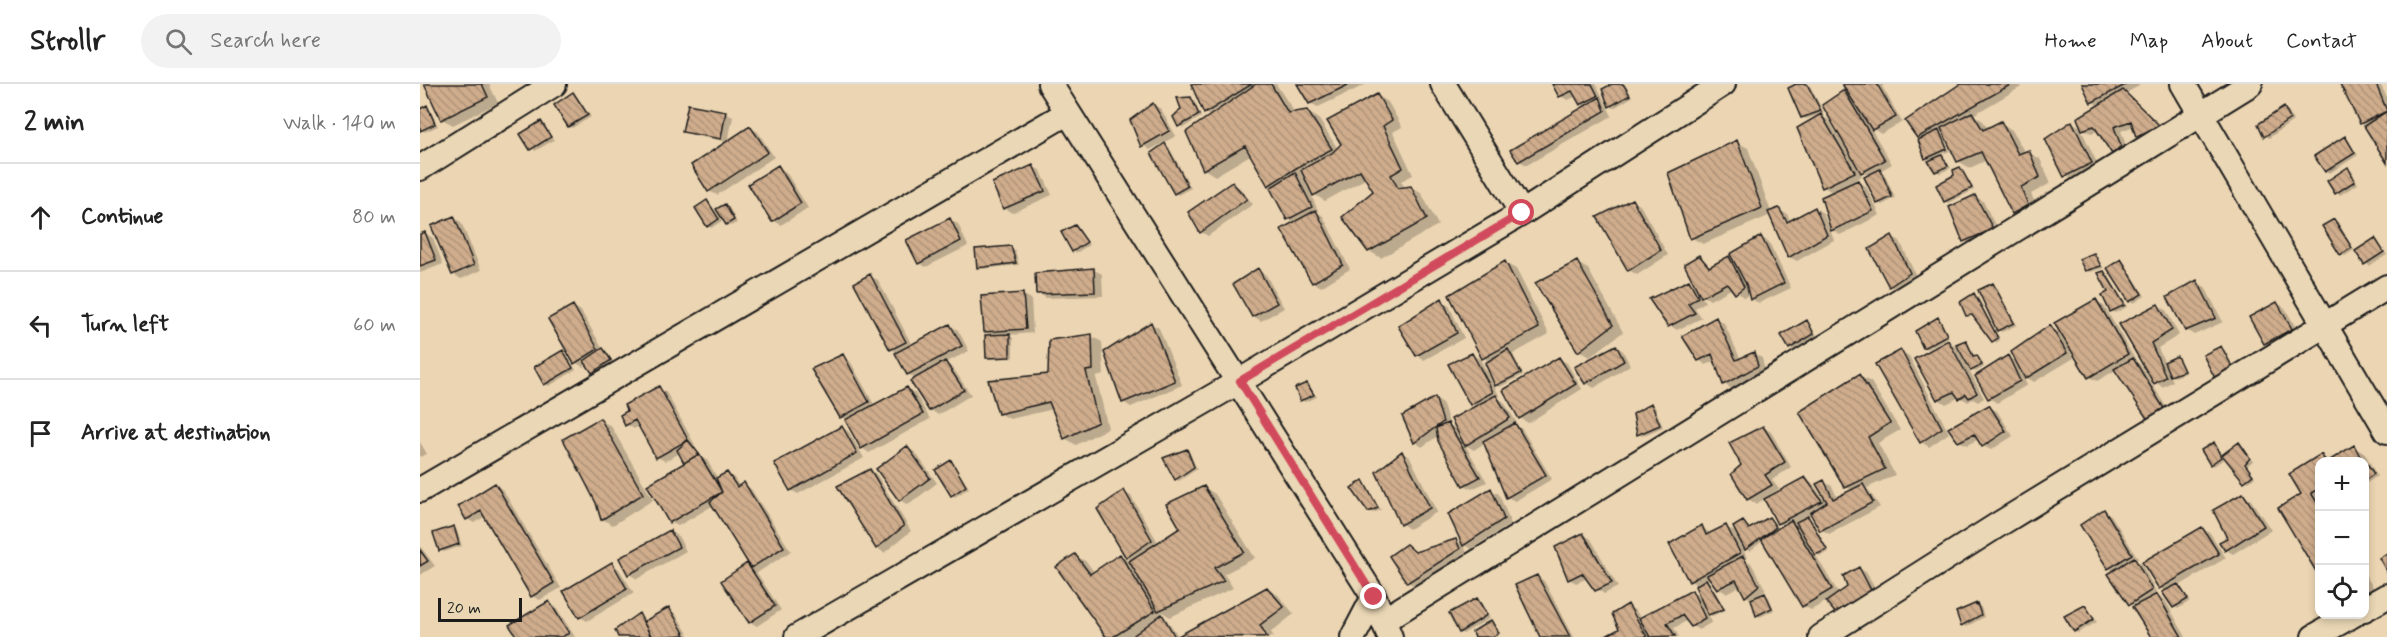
<!DOCTYPE html>
<meta charset="utf-8">
<style>
body{margin:0;font-family:Mynerve,sans-serif;background:#f2f2f2;color:#222}
.controls{position:absolute;right:18px;bottom:18px;display:grid;overflow:hidden;border-radius:12px;box-shadow:0 3px 9px #0003}
.controls button{width:54px;height:54px;display:grid;place-items:center;padding:0;border:0;border-bottom:2px solid #e0e0e0;background:#fff;color:#222;font:30px sans-serif}
.scale{position:absolute;left:18px;bottom:15px;width:84px;box-sizing:border-box;padding-left:6px;border:3px solid #1c1c1c;border-top:0;font-size:16px;line-height:21px;white-space:nowrap;color:#1c1c1c;-webkit-text-stroke:4px #ead7b5;paint-order:stroke}
.stop{position:absolute;width:18px;height:18px;margin:-14px;border:4px solid #d1495b;border-radius:50%;background:#fff}
.stop.end{background:#d1495b;border-color:#fff;box-shadow:0 2px 6px #0008}
.list{margin:0;padding:0;list-style:none}
h2{display:flex;justify-content:space-between;align-items:center;height:78px;margin:0;padding:0 24px;font-size:26px}
h2 small{font-size:20px;font-weight:400;color:#767676}
.list li{display:grid;grid-template-columns:39px 1fr auto;gap:18px;align-items:center;box-sizing:border-box;height:108px;padding:0 24px;border-top:2px solid #e0e0e0}
.list b{display:block;font-size:22px;white-space:nowrap}
.list em{font-size:20px;font-style:normal;color:#767676}
.icon{flex:none;width:33px;height:33px;fill:none;stroke:currentColor;stroke-width:2;stroke-linecap:round;stroke-linejoin:round}
.map{position:relative;flex:none;width:1967px;height:553px;overflow:hidden}
header{display:flex;align-items:center;gap:36px;box-sizing:border-box;height:84px;padding:0 30px;background:#fff;border-bottom:2px solid #e0e0e0}
header strong{font-size:28px}
nav{display:flex;gap:33px;margin-inline-start:auto;font-size:21px}
.search{width:420px;height:54px;background:#f2f2f2;display:flex;align-items:center;gap:15px;box-sizing:border-box;padding:0 21px;border-radius:33px;color:#767676;font-size:22px}
main{display:flex}
aside{flex:1;background:#fff}
.map>svg:first-child{display:block}
.shadow{fill:#0003}
.building{fill:url(#building-back-hatch);stroke:#1c1c1c;stroke-width:1.5}
.lines{fill:none;stroke-linecap:round;stroke-linejoin:round}
.street-casing{stroke:#1c1c1c;stroke-width:28}
.street{stroke:#ead7b5;stroke-width:24}
.route{stroke:#d1495b;stroke-width:8}
</style>
<header>
<strong>Strollr</strong>
<div class="search"><svg class="icon" aria-label="search" viewBox="0 0 24 24"><circle cx="10" cy="10" r="6"/><path d="M15 15l6 6"/></svg>Search here</div>
<nav><a>Home</a><a>Map</a><a>About</a><a>Contact</a></nav>
</header>
<main>
<aside>
<h2>2 min<small>Walk · 140 m</small></h2>
<ul class="list">
<li><svg class="icon" aria-label="ahead" viewBox="0 0 24 24"><path d="M12 20V5M6 11l6-6 6 6"/></svg><div><b>Continue</b></div><em>80 m</em></li>
<li><svg class="icon" aria-label="left" viewBox="0 0 24 24"><path d="M17 20v-9H6M10 6l-5 5 5 5"/></svg><div><b>Turn left</b></div><em>60 m</em></li>
<li><svg class="icon" aria-label="arrive" viewBox="0 0 24 24"><path d="M6 21V4h12l-3 4 3 4H6"/></svg><div><b>Arrive at destination</b></div></li>
</ul>
</aside>
<div class="map">
<svg width="1967" height="553" viewBox="0 0 1967 553">
<defs>
<pattern id="building-back-hatch" width="6" height="6" patternUnits="userSpaceOnUse" patternTransform="scale(1.5)"><rect width="6" height="6" fill="#ceac8c"/><path d="M-1 5l2 2M0 0l6 6M5-1l2 2" fill="none" stroke="#b09378"/></pattern>
</defs>
<rect width="100%" height="100%" fill="#ecd5b2"/>
<filter id="ink" filterUnits="userSpaceOnUse"><feTurbulence type="fractalNoise" baseFrequency=".0167" numOctaves="2"/><feDisplacementMap in="SourceGraphic" scale="12" xChannelSelector="R" yChannelSelector="G"/><feConvolveMatrix kernelMatrix="1 2 1 2 8 2 1 2 1" color-interpolation-filters="sRGB"/></filter>
<g filter="url(#ink)">
<path class="shadow" d="M6 0H69L78 19 33 41 22 35Z
M772 0H856L875 29 887 28 898 34 918 65 957 11 968 18 982 43 973 48 993 91 981 97 985 104 991 103 1002 110 1018 141 961 174 949 167 955 107 947 94 905 117 890 108 898 127 897 128 903 132 930 185 901 203 893 198 875 139 868 135 854 103 849 101 832 70 795 92 784 85 791 33 785 29Z
M879 0H944L945 1 898 23 890 19Z
M1134 0H1176L1192 32 1107 81 1099 77 1166 23 1161 20 1157 12 1148 16 1140 12Z
M1195 0H1205L1212 13 1194 24 1190 22Z
M1379 0H1389L1404 29 1386 35 1382 33Z
M1424 0H1465L1462 2 1482 38 1461 50 1450 43 1472 80 1460 87 1464 89 1475 114 1462 121 1458 119 1449 92 1438 86 1442 92 1435 96 1446 102 1460 131 1420 151 1412 146 1403 114 1413 109 1404 103 1378 45 1401 32 1409 36 1418 52 1421 50 1424 8 1432 13Z
M1542 0H1599L1601 3 1553 31 1563 37 1568 45 1581 39 1592 46 1605 69 1608 68 1620 75 1631 99 1611 110 1619 127 1604 135 1593 129 1567 76 1550 84 1538 77 1525 47 1522 49 1530 67 1520 71 1525 75 1531 84 1520 89 1516 87 1512 77 1507 74 1503 56 1498 53Z
M1664 0H1718L1719 2 1706 9 1745 46 1725 56 1717 52 1714 42 1701 47 1708 67 1701 74 1693 69 1679 47 1671 49 1663 45 1679 22 1673 18Z
M1921 0H1960L1967 13V76L1946 42 1941 39Z
M154 9 171 33 152 44 149 42Z
M770 14 774 16 781 33 763 44 755 33Z
M734 21 741 25 756 52 730 66 723 61Z
M7 23 10 25 18 42 5 48 0 43V26Z
M1865 25 1868 27 1873 37 1849 54 1846 52Z
M305 28 313 33 308 58 272 51 264 47Z
M1652 38 1660 43 1679 83 1653 96 1645 91Z
M121 39 134 56 115 67 102 50Z
M330 44 338 48 354 73 297 111 289 107Z
M1925 54 1938 71 1910 89 1906 87Z
M1317 58 1328 64 1351 128 1359 126 1367 130 1371 138 1395 124 1403 129 1414 156 1377 177 1369 173 1351 131 1283 160 1272 154Z
M745 61 749 63 771 104 758 111 755 109Z
M613 82 621 87 632 111 592 129 584 124Z
M358 83 366 88 388 124 361 141 353 136Z
M1540 85 1544 87 1554 106 1528 119 1525 117Z
M1928 85 1932 87 1938 100 1920 111 1909 97Z
M812 100 820 104 833 120 788 152 781 148Z
M1555 112 1563 117 1579 149 1552 161 1545 157Z
M1212 117 1220 121 1248 171 1217 191 1209 186Z
M287 118 302 137 291 144 288 142Z
M305 121 309 123 317 139 310 142 307 140Z
M34 134 41 138 61 186 41 195 33 190Z
M530 136 538 140 548 162 506 183 499 179Z
M1914 136 1918 138 1934 166 1925 172 1921 170Z
M655 142 669 161 656 169 653 167Z
M5 149 13 154 23 180 0 189V151Z
M1472 152 1480 157 1497 194 1478 206 1470 202Z
M1341 153 1349 158 1371 204 1339 219 1331 215 1330 209 1324 214 1313 204 1290 216 1281 211 1285 218 1275 224 1282 234 1257 246 1249 241 1269 198 1278 203 1279 173 1292 183 1309 174 1316 178Z
M1955 156 1967 171 1949 182 1937 167Z
M591 164 595 166 599 181 562 185 558 183Z
M1673 171 1684 184 1670 188 1666 186Z
M1701 177 1705 179 1725 212 1714 219 1710 217Z
M1085 179 1096 185 1129 250 1093 270 1103 291 1080 303 1074 300 1070 278 1064 274Z
M1157 179 1168 185 1203 248 1170 273 1159 266Z
M674 186 682 190 683 212 626 214 618 209Z
M838 186 846 191 864 224 841 237 833 232Z
M1684 189 1688 191 1707 223 1695 229 1691 227 1690 209Z
M450 192 458 196 492 261 530 242 538 246 549 267 525 279 533 284 551 311 518 331 511 326 492 297 496 295 488 290 477 268 471 265Z
M1777 198 1785 203 1803 238 1774 251 1766 246Z
M1573 201 1576 203 1597 241 1582 248 1578 246Z
M603 210 611 215 613 249 588 251 593 254V274L571 275 567 273 573 252 565 248Z
M1554 211 1558 213 1580 256 1576 259 1555 233 1547 231Z
M1022 216 1029 221 1044 254 1004 276 997 271Z
M1676 217 1684 222 1715 275 1713 276 1720 280 1754 336 1696 286 1677 297 1669 293 1651 264 1649 266 1654 274 1614 298 1602 291 1607 301 1577 319 1569 314 1557 292 1588 273 1598 279 1630 243 1642 250Z
M1857 219 1865 224 1879 249 1853 264 1845 259Z
M1738 221 1746 226 1759 251 1738 264 1745 279 1757 274 1760 276 1766 289 1755 293 1750 291 1753 297 1743 303 1736 299 1701 240Z
M153 222 161 227 183 265 187 268 194 279 176 290 168 280 163 283 155 278Z
M1296 235 1304 239 1321 276 1334 270 1342 274 1345 287 1312 305 1304 300 1296 276 1286 281 1279 276Z
M1518 235 1521 237 1529 253 1508 265 1504 263Z
M1387 238 1390 240 1397 252 1374 266 1370 264Z
M731 240 739 244 762 301 711 323 703 318Z
M671 252 682 258 684 291 676 293 688 344 656 361 645 354 634 325 590 335 579 329 630 291Z
M1528 257 1537 263 1564 314 1558 318 1553 315 1548 318 1540 313 1526 320 1518 315Z
M1546 258 1549 260 1555 273 1561 275 1564 283 1556 288 1552 286Z
M1196 262 1203 267 1210 281 1174 304 1166 299Z
M1801 264 1805 266 1816 288 1802 299Z
M143 268 146 270 156 286 129 302 125 300Z
M1481 268 1489 272 1529 349 1509 363 1501 358 1457 281Z
M1052 271 1060 275 1080 313 1078 314 1084 318 1097 339 1095 340 1102 345 1132 395 1095 417 1087 413 1066 358 1054 366 1045 361 1067 398 1052 405 1044 401 1019 351 1002 363 995 358 1015 315 1022 319 1030 341 1039 347 1056 323 1051 320Z
M422 272 430 277 455 322 487 305 495 309 510 335 449 369 442 364 427 336 421 333Z
M1139 275 1147 279 1162 305 1108 339 1100 334Z
M1439 292 1451 298 1480 346 1458 359 1475 391 1447 404 1460 423 1409 450 1402 446 1392 430 1387 433 1392 436 1409 468 1400 472 1394 468 1419 510 1428 503 1439 484 1447 489 1459 512 1418 530 1407 517 1391 526 1383 522 1344 456 1330 467 1326 465 1323 439 1330 446 1349 435 1358 446 1364 442 1358 439 1346 414 1336 420 1328 415 1323 381 1343 343 1351 348 1371 383 1352 396 1359 405 1350 411 1352 413 1385 395 1393 400 1403 414 1405 413 1404 398 1412 402 1418 415 1433 407 1426 403Z
M887 300 897 313 885 318 882 316Z
M239 304 246 308 275 361 273 362 281 373 287 376 298 395 307 389 314 394 320 403 324 400 331 405 371 467 337 489 361 526 337 542 330 538 303 497 330 479 294 421 258 442 250 438 267 379 260 369 245 377 237 373 219 342 214 345 206 340Z
M1231 321 1235 323 1243 343 1222 352 1219 350 1214 331Z
M1569 323 1577 327 1593 352 1571 366 1563 362 1559 355 1547 361 1539 357Z
M180 336 191 342 233 416 193 441 182 435Z
M422 343 429 348 444 374 378 410 371 406Z
M0 358 7 370 0 373Z
M1794 359 1797 361 1804 375 1794 382 1791 380Z
M1819 360 1833 377 1827 382 1835 393 1829 398 1825 396Z
M1934 363 1945 370 1957 392 1944 401V378H1900V491L1883 411 1901 372 1910 377Z
M487 364 495 368 517 399 488 421 480 416 458 385Z
M766 366 770 369 777 385 759 397 756 395Z
M982 369 990 373 1017 428 989 445 982 440 958 388Z
M531 378 534 380 549 404 535 413 532 411Z
M450 386 457 391 491 447 464 469 457 464Z
M943 398 946 400 961 426 953 429 949 427Z
M75 401 83 406 141 504 120 516 112 512 66 432 54 439 47 435Z
M784 403 795 410 835 474 804 490 813 504 750 533 741 527 759 553H688L656 472 667 478 674 488 700 472 710 477 679 425 704 408 711 412 739 460 762 445Z
M1071 406 1079 410 1091 440 1051 465 1044 461Z
M1823 411 1831 416 1851 446 1813 470 1806 466Z
M1684 427 1691 431 1718 474 1716 476 1721 479 1738 511 1745 516 1766 553H1733L1714 522 1710 520 1694 487 1689 484Z
M1282 443 1291 450 1306 443 1316 448 1327 474 1324 475 1331 479 1346 506 1337 513 1345 511 1349 513 1354 526 1340 533 1337 531 1332 516 1326 512 1320 502 1306 509 1298 504 1291 494 1286 497 1290 499 1306 526 1292 532 1288 530 1292 538 1279 546 1272 542 1268 536 1254 544 1259 553H1187L1201 546 1208 522 1216 527 1221 535 1272 508 1282 514 1279 502 1270 497Z
M34 444 37 446 42 462 24 468 20 466Z
M1782 445 1790 449 1806 474 1759 502 1770 517 1758 525 1754 522 1746 507 1740 504Z
M250 448 258 452 266 467 217 495 209 490Z
M1163 450 1171 455 1198 503 1184 510 1177 505 1168 494 1156 499 1149 495Z
M1036 457 1044 461 1047 470 996 503 988 498 971 472 986 462 997 469Z
M0 462 15 482 0 491Z
M192 480 199 485 214 509 167 537 160 533Z
M1944 489 1957 509 1944 516Z
M1117 492 1124 497 1154 553H1121Z
M847 504 858 511 874 530 851 548 854 553H760Z
M1057 516 1061 518 1070 534 1043 550 1040 548Z
M129 519 136 523 155 553H99Z
M1557 521 1561 523 1564 533 1546 543 1542 541Z
M1665 523 1677 538 1658 549 1655 547Z
M249 525 256 530 270 553H200L219 531 227 537Z"/>
<path class="building" d="M4 0H62L68 13 21 36Z
M771 0H832L784 30Z
M836 0H851L868 29 887 26 912 65 881 81 848 102 825 62 783 86 766 48Z
M877 0H930L889 20Z
M1132 0H1172L1178 12 1160 21 1152 7 1139 13Z
M1192 0H1203L1210 11 1189 23 1182 5Z
M1376 0H1387L1401 27 1381 34 1368 4Z
M1422 0H1457L1476 33 1452 46Z
M1540 0H1592L1497 54 1485 37Z
M1662 0H1707L1671 19Z
M1920 0H1956L1967 27 1940 40Z
M1424 6 1465 76 1441 89 1402 21Z
M1703 6 1739 41 1716 53 1711 37 1694 43 1701 62 1692 70 1674 42 1662 46 1657 34Z
M153 8 168 31 148 43 134 21Z
M957 10 972 36 963 42 983 84 971 91 978 104 991 102 1007 135 948 168 922 133 953 107 940 86 893 112 881 86 912 69 921 60 907 37Z
M771 13 779 31 758 43 753 33 761 25 757 14Z
M1180 13 1185 27 1098 78 1090 66Z
M733 19 749 47 721 63 710 36Z
M268 20 306 27 301 55 262 48Z
M7 21 15 40 0 47V25Z
M1864 23 1870 35 1844 53 1838 40Z
M1967 27V79L1944 42Z
M1552 28 1563 46 1581 37 1598 70 1609 66 1620 93 1601 103 1608 121 1592 130 1561 68 1537 78 1521 44Z
M1401 30 1435 88 1402 104 1377 44Z
M121 37 131 53 110 66 100 50Z
M1652 37 1672 79 1644 93 1625 55Z
M330 42 348 68 288 108 271 81Z
M1519 46 1527 65 1505 75 1498 56Z
M1925 52 1935 69 1905 88 1894 72Z
M1317 56 1342 124 1270 155 1248 89Z
M745 59 768 102 754 110 731 69Z
M1522 71 1528 82 1515 88 1508 77Z
M358 81 381 119 352 138 328 100Z
M613 81 625 107 583 125 572 99Z
M1540 83 1552 104 1524 118 1516 101 1534 91 1533 86Z
M1928 83 1935 97 1915 110 1907 97Z
M1460 85 1472 113 1457 120 1444 93Z
M875 88 892 123 867 136 850 104Z
M1438 96 1453 127 1411 147 1401 113Z
M812 98 827 115 780 149 768 128Z
M1555 111 1573 145 1543 158 1529 123Z
M1212 115 1241 166 1208 187 1177 133Z
M287 116 299 135 287 143 275 124Z
M305 120 314 136 306 141 296 125Z
M1395 123 1407 151 1368 174 1348 128 1359 124 1367 138Z
M896 126 923 181 892 199 861 145Z
M34 132 54 181 32 191 11 142Z
M530 134 541 157 498 180 486 156Z
M1914 135 1932 164 1920 171 1902 142Z
M655 141 667 158 652 168 641 148Z
M5 148 16 176 0 182V150Z
M1472 151 1490 189 1469 203 1449 165Z
M1341 152 1364 199 1330 216 1326 200 1310 170Z
M1955 154 1964 168 1944 181 1935 167Z
M591 162 596 179 557 184 555 165Z
M1674 169 1681 182 1665 187 1659 175Z
M1279 171 1289 183 1309 172 1324 203 1315 210 1307 199 1281 213 1264 180Z
M1701 175 1722 210 1709 218 1687 184Z
M1085 177 1119 244 1062 275 1029 211Z
M1157 177 1193 241 1158 268 1115 199Z
M674 184 675 208 616 210 615 189Z
M838 184 857 219 832 233 813 200Z
M1684 187 1705 221 1690 228 1682 211 1688 208 1678 189Z
M450 190 486 258 470 266 434 199Z
M1269 196 1278 213 1268 220 1275 229 1248 243 1229 215Z
M1777 196 1796 234 1765 247 1747 213Z
M1573 199 1594 239 1577 247 1558 206Z
M603 209 606 245 564 248 561 212Z
M1554 209 1578 254 1572 258 1552 231 1546 232 1540 218Z
M1022 214 1037 249 996 272 978 242Z
M1676 215 1708 270 1668 294 1634 239Z
M1857 218 1872 245 1844 260 1829 233Z
M1738 220 1752 246 1731 259 1746 293 1734 300 1699 240Z
M153 221 178 265 154 280 128 235Z
M1296 233 1316 276 1334 268 1338 282 1303 301 1292 270 1278 277 1262 252Z
M1518 233 1527 251 1503 264 1495 247Z
M1387 236 1394 250 1369 265 1361 251Z
M731 238 755 297 702 319 684 268Z
M530 240 542 262 487 291 475 269Z
M1630 241 1647 269 1605 295 1591 268Z
M590 250V273L566 274 565 251Z
M672 250 673 286 666 287 678 338 644 355 629 318 578 330 568 296 628 290 629 256Z
M1528 256 1557 309 1549 314 1546 310 1539 315 1534 308 1517 316 1494 275Z
M1546 256 1553 272 1557 271 1562 281 1551 287 1536 260Z
M1196 261 1204 277 1165 300 1154 283Z
M1801 262 1814 286 1797 298 1783 271Z
M183 264 191 276 172 289 164 277Z
M1088 265 1101 289 1075 302 1065 279Z
M143 266 153 284 124 301 114 283Z
M1481 266 1522 344 1500 359 1455 280Z
M1052 269 1073 308 1050 321 1028 280Z
M423 270 449 318 420 334 391 285Z
M1588 271 1600 297 1568 315 1555 292Z
M1757 272 1764 287 1750 292 1744 278Z
M1139 273 1156 300 1099 335 1083 306Z
M1713 274 1748 331 1732 342 1694 285Z
M525 277 544 306 509 327 490 297Z
M1439 290 1470 339 1448 353 1465 385 1425 404 1379 328Z
M887 299 894 311 880 317 875 304Z
M239 302 268 356 236 374 215 336 205 342 200 331 207 327 204 321Z
M487 303 503 330 441 365 425 336Z
M1076 311 1090 334 1045 362 1031 335Z
M1015 313 1023 338 994 359 982 332Z
M1231 319 1240 341 1217 351 1213 330Z
M1569 321 1586 347 1562 363 1554 350 1538 358 1528 344Z
M180 334 223 410 181 436 176 419 143 355Z
M1028 339 1060 393 1043 402 1018 357 1016 344Z
M1095 339 1126 391 1086 414 1063 357Z
M422 342 437 369 370 407 354 379Z
M1343 342 1365 378 1345 391 1352 401 1327 416 1311 390 1321 381 1309 359Z
M268 356 279 370 264 379 257 366Z
M1794 358 1801 373 1790 381 1781 366Z
M1819 358 1830 374 1825 380 1833 391 1824 398 1802 371Z
M1934 361 1943 378H1907Z
M487 362 510 394 479 417 456 385Z
M767 365 774 383 755 396 743 374Z
M982 367 1010 424 980 441 956 388Z
M279 370 302 408 249 439 227 401Z
M1901 370 1906 378H1900V404L1891 409 1900 423V494L1858 424 1881 410 1869 390Z
M531 376 546 402 531 412 515 386Z
M1948 381 1954 390 1944 397V383Z
M450 385 484 442 456 465 417 402Z
M307 388 317 403 324 398 364 463 331 484 290 418 302 408 296 394Z
M1385 393 1402 417 1357 440 1344 415Z
M943 396 958 424 948 428 931 404Z
M1404 396 1413 415 1443 400 1453 418 1400 447 1390 429 1407 418 1396 400Z
M75 399 134 499 111 513 61 427 46 436 38 422Z
M784 402 824 468 794 484 804 497 738 527 709 477 760 444 746 420Z
M1071 404 1084 435 1043 462 1028 430Z
M704 406 732 456 706 474 677 425Z
M1823 409 1844 442 1805 467 1799 458 1807 454 1793 426Z
M1684 425 1712 470 1688 485 1660 441Z
M1388 432 1407 466 1395 471 1376 438Z
M1349 433 1356 443 1325 466 1313 443 1323 437 1329 445Z
M1371 436 1412 505 1382 523 1341 455Z
M1282 441 1286 451 1306 441 1320 469 1269 498 1249 460Z
M34 442 39 460 19 467 13 449Z
M1782 443 1799 470 1739 505 1722 478Z
M250 446 259 463 208 491 199 474Z
M1163 449 1192 499 1175 507 1162 489 1148 496 1135 463Z
M1036 455 1040 465 987 499 969 472 986 460 995 468Z
M0 466 8 477 0 482Z
M1967 469V488L1959 474Z
M655 470 670 490 700 470 735 527 693 553H686L636 483Z
M1323 472 1339 501 1325 513 1316 496 1297 505 1287 491Z
M1714 473 1732 506 1709 521 1688 490Z
M192 478 207 505 159 534 143 507Z
M327 479 355 522 329 539 301 497Z
M1439 483 1452 508 1417 531 1406 518 1427 503 1423 492Z
M1117 491 1150 553H1120L1095 501Z
M1286 495 1304 525 1288 531 1275 502Z
M1758 500 1768 515 1753 524 1742 508Z
M847 503 864 523 840 541 847 553 758 552Z
M1272 506 1285 534 1271 543 1262 531 1247 539 1255 552 1230 553 1219 534Z
M1345 509 1352 524 1336 532 1331 515Z
M1737 510 1762 553H1731L1712 523Z
M1057 514 1067 531 1039 549 1029 529Z
M129 517 149 549 142 553H97L89 541Z
M1557 519 1561 531 1541 542 1536 528Z
M1208 520 1227 553H1184L1199 545 1192 530Z
M1665 521 1674 535 1654 548 1644 532Z
M249 523 265 551 232 553 223 538Z
M219 529 231 553H198L195 546Z
M742 530 755 553H715L714 551Z
M1071 536 1079 549 1073 553H1055L1052 548Z"/>
<g class="lines">
<defs>
<path id="street" d="M630 0 954 513 970 553
M1023 0 1102 129
M1763 0 1967 347
M0 84 134 0
M0 406 647 29
M1944 525 1967 512
M964 536 1830 0
M377 553 820 297 1102 129 1303 0
M933 553 954 513
M1401 553 1581 439 1967 203
M1894 553 1934 530"/>
</defs>
<use href="#street" class="street-casing"/>
<use href="#street" class="street"/>
</g>
</g>
<g class="lines" filter="url(#ink)">
<path class="route" d="M954 513 820 297 1102 129"/>
</g>
</svg>
<div class="controls">
<button>+</button>
<button>−</button>
<button><svg class="icon" aria-label="locate" viewBox="0 0 24 24"><circle cx="12" cy="12" r="6"/><path d="M12 2v4M12 18v4M2 12h4M18 12h4"/></svg></button>
</div>
<div class="scale">20 m</div>
<div class="stop" style="left:1102px;top:129px"></div>
<div class="stop end" style="left:954px;top:513px"></div>
</div>
</main>
